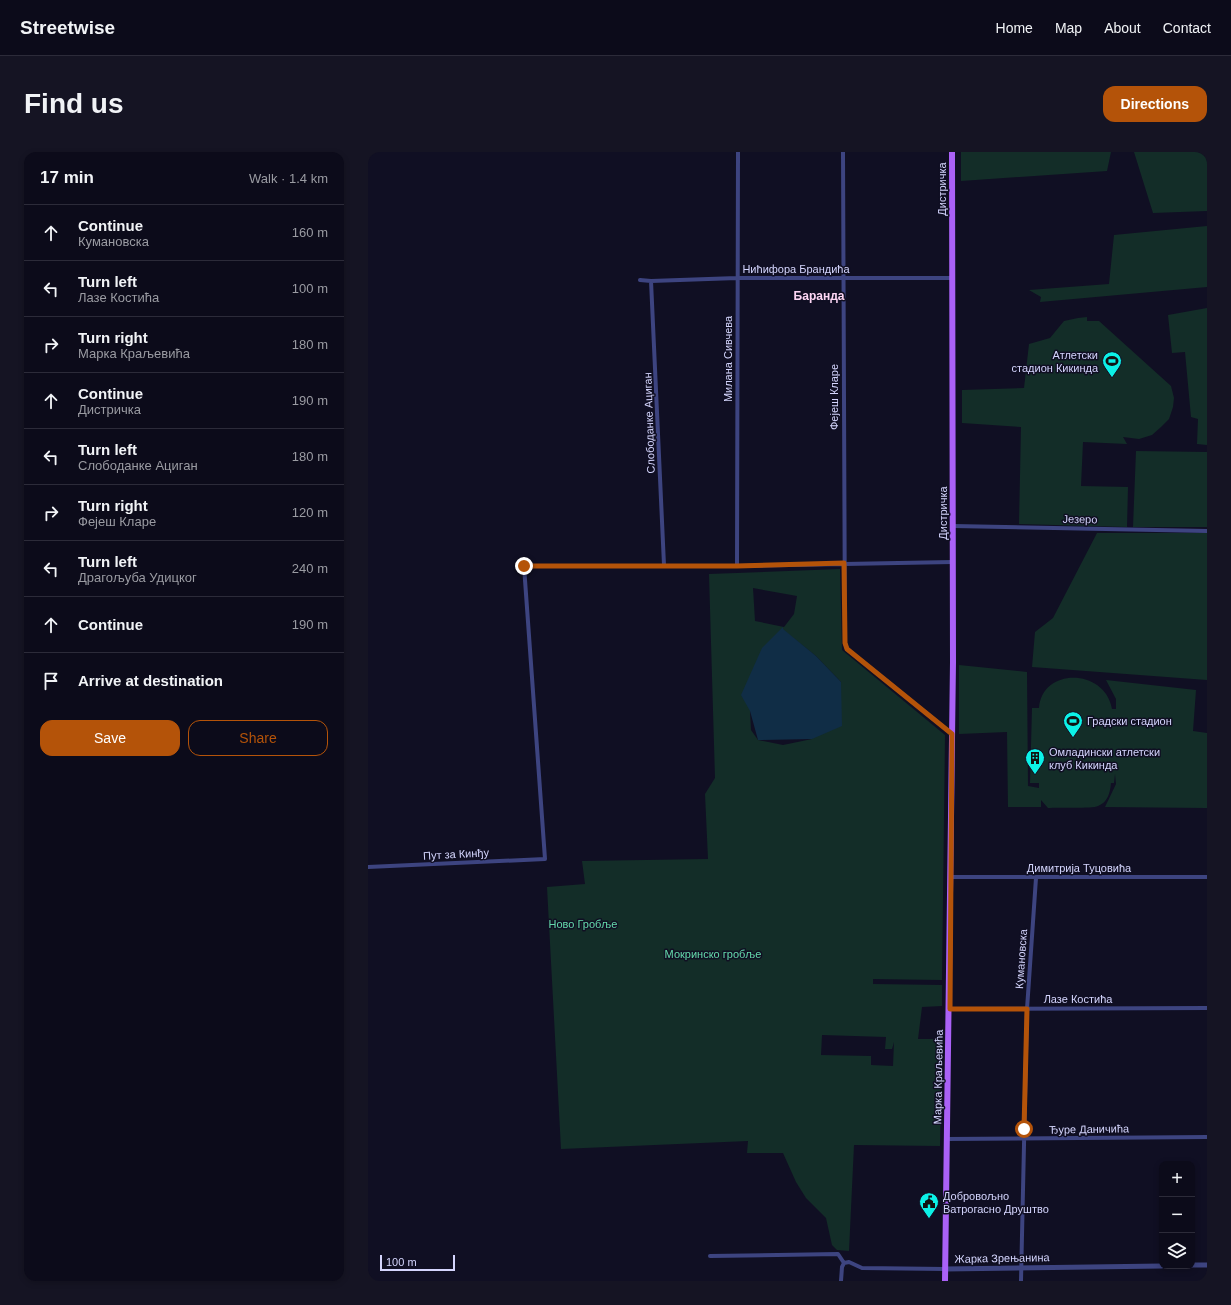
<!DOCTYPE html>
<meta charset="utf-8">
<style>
body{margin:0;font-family:Helvetica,sans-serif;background:#151423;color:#f1f3f6}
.controls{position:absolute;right:12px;bottom:12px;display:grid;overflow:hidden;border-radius:8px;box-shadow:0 2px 6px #0003}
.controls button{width:36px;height:36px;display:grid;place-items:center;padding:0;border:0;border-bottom:1px solid #2c2b39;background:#0c0b1a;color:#f1f3f6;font:20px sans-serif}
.scale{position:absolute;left:12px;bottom:10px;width:75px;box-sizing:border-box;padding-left:4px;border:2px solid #d4d5fd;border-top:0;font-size:11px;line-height:14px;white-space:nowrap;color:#d4d5fd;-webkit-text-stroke:3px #100f23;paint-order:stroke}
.stop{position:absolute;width:12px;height:12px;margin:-9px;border:3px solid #b45309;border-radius:50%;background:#fff}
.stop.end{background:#b45309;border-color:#fff;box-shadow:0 1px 4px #0008}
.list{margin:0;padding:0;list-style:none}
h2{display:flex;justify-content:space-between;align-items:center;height:52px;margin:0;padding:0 16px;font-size:17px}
h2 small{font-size:13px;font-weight:400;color:#9a9ba2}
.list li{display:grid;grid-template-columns:26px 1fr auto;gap:12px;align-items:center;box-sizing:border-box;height:56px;padding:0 16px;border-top:1px solid #2c2b39}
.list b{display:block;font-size:15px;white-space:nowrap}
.list p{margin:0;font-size:13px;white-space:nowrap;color:#9a9ba2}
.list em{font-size:13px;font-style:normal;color:#9a9ba2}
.actions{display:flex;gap:8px;padding:12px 16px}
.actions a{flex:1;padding:9px 0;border:1px solid #b45309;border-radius:12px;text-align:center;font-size:14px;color:#b45309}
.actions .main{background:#b45309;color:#fff}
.icon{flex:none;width:22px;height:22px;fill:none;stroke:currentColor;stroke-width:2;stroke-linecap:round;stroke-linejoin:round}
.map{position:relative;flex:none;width:839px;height:1129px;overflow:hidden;border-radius:12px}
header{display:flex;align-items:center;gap:24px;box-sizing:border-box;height:56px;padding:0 20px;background:#0c0b1a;border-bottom:1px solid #2c2b39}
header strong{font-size:19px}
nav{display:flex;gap:22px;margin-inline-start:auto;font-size:14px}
.intro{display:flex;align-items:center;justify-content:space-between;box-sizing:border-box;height:96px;padding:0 24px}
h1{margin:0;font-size:28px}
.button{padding:10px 18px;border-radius:12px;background:#b45309;color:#fff;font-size:14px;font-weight:700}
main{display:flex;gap:24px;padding:0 24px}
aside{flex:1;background:#0c0b1a;border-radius:12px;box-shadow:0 2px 6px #0003}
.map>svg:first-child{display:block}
.green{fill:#132d28;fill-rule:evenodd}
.water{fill:#102d46}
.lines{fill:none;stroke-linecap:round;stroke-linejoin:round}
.minor{stroke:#3d4480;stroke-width:4}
.tertiary{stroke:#3d4480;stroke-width:5}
.primary{stroke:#aa61f7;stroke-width:6}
.route{stroke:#b45309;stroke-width:5}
.labels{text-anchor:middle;stroke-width:3;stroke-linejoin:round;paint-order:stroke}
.street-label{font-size:11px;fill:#d4d5fd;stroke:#100f23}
.poi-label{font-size:11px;fill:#d4d5fd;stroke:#100f23;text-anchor:start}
.park-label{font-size:11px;fill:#64d9ab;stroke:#100f23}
.neighbourhood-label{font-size:12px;font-weight:bold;fill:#fdd6f4;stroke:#100f23}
</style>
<header>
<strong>Streetwise</strong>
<nav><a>Home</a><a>Map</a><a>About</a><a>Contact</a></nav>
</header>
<div class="intro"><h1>Find us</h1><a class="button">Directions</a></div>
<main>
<aside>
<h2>17 min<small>Walk · 1.4 km</small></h2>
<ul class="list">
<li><svg class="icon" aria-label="ahead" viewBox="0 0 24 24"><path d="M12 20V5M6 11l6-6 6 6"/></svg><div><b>Continue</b><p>Кумановска</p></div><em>160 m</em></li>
<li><svg class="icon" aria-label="left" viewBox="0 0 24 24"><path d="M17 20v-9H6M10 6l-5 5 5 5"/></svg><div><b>Turn left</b><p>Лазе Костића</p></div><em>100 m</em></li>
<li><svg class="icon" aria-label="right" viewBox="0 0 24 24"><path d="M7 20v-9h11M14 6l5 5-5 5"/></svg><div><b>Turn right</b><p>Марка Краљевића</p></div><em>180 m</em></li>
<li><svg class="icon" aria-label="ahead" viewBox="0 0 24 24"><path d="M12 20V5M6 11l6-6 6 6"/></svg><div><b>Continue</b><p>Дистричка</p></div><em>190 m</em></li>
<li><svg class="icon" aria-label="left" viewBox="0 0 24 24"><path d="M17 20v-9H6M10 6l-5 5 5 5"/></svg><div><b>Turn left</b><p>Слободанке Ациган</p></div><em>180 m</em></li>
<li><svg class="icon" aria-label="right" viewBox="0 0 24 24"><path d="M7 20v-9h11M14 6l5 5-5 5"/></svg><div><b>Turn right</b><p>Фејеш Кларе</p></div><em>120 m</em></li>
<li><svg class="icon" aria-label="left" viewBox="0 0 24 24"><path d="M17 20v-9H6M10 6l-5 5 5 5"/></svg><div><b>Turn left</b><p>Драгољуба Удицког</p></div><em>240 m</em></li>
<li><svg class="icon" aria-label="ahead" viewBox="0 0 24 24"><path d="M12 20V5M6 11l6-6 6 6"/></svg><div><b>Continue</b></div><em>190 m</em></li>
<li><svg class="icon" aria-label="arrive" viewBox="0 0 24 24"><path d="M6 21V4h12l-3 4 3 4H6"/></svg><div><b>Arrive at destination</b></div></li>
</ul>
<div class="actions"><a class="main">Save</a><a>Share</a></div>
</aside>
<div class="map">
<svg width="839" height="1129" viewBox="0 0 839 1129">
<rect width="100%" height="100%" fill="#100f23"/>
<path class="green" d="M593 0H743L739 19 593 29Z
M766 0H839V59L785 61Z
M839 74V135L672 150 673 145 661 138 741 132 746 83Z
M839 156V293L829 292 830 267 823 265 817 200 804 201 800 163Z
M719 165V169H731L803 234 806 246 805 255 801 267 793 275 784 283 771 287 755 285 759 292 715 290 713 334 760 335 759 375 651 372 653 275 594 271V238L656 236 661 192 682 186 696 169 710 166Z
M768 299 839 300V375H765Z
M729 381H839V528L664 515 667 480 685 466Z
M472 417 474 498 577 583 574 828 505 827V832L574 833V854L554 855 550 887H574L572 994 486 993 481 1099 469 1098 464 1093 458 1066 438 1046 428 1030 415 1001H379L380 989 193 997 179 735 217 732 214 709 340 707 337 642 347 626 341 422ZM385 436 429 444 426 462 416 475 387 469ZM415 475 414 477 448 504 473 530 444 587 415 593 390 588 383 578 382 559ZM454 883 518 885 517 897H524L526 890 525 914 503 913V904L453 903Z
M591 513 659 520 660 634 671 636V631H662L664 556H671C674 515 737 516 744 557H748V547L738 528 828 538 825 579 839 581V656L737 655 748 632 747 622 746 631H743C742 641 740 650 730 654 724 657 689 655 680 656L673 648V655H640L639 580 591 582Z"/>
<path class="water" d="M415 475V477L448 504 473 530 474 574 444 587 390 588 382 559 373 543 394 496Z"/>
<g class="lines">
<path class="minor" d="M475 0 477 491 479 497 584 582
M272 128 283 129 369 126H584
M283 129 296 413
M585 374 839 379
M369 414 370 0
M0 715 177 707 156 414H369L585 410
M583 725H839
M581 857 839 856
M579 987 839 985
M342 1104 470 1102 476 1111
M476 1111 481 1110 494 1116 577 1117
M473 1129 474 1115 476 1111
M653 1129 659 857 668 726"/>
<path class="tertiary" d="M824 1113H839
M577 1117 794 1114"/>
<path class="primary" d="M577 1129 585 510 584 0"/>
</g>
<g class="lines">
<path class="route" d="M156 414H369L476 411 477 491 479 497 584 582 582 857H659L656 977"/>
</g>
<defs>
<symbol id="stadium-pin" viewBox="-11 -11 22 30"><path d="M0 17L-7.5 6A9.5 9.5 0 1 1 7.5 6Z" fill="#0cf1e7" stroke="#100f23"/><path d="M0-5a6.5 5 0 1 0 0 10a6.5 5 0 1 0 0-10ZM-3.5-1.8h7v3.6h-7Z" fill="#111"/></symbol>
<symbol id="building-pin" viewBox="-11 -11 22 30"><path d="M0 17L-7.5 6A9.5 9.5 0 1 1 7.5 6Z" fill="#0cf1e7" stroke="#100f23"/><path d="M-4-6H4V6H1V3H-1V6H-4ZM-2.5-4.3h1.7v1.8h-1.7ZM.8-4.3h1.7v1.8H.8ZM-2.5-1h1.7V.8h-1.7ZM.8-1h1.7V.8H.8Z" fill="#111"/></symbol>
<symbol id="civic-pin" viewBox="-11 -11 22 30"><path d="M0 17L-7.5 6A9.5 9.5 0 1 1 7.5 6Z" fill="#0cf1e7" stroke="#100f23"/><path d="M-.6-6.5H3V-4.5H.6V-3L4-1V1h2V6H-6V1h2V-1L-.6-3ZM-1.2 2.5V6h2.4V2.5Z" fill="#111"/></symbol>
</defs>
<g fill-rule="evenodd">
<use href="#stadium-pin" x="733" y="198" width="22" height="30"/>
<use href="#stadium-pin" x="694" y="558" width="22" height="30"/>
<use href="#building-pin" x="656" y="595" width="22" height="30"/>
<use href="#civic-pin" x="550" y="1039" width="22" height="30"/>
</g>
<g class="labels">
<g class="street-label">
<text transform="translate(574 37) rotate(-90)" y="4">Дистричка</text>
<text x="428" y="121">Нићифора Брандића</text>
<text transform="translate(360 207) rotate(-90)" y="4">Милана Сивчева</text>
<text transform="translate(466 245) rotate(-90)" y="4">Фејеш Кларе</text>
<text transform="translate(281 271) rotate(-92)" y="4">Слободанке Ациган</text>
<text transform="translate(575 361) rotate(-90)" y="4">Дистричка</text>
<text transform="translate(712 367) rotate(1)" y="4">Језеро</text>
<text transform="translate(88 702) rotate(-3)" y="4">Пут за Кинђу</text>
<text x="711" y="720">Димитрија Туцовића</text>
<text transform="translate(653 807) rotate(-86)" y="4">Кумановска</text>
<text x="710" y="851">Лазе Костића</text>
<text transform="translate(570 925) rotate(-89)" y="4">Марка Краљевића</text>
<text transform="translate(721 977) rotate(-1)" y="4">Ђуре Даничића</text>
<text transform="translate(634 1106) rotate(-1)" y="4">Жарка Зрењанина</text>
</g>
<g class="poi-label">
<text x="730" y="207" text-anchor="end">Атлетски<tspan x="730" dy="13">стадион Кикинда</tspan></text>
<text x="719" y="573">Градски стадион</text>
<text x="681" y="604">Омладински атлетски<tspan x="681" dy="13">клуб Кикинда</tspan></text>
<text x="575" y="1048">Добровољно<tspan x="575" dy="13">Ватрогасно Друштво</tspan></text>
</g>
<g class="park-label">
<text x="215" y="776">Ново Гробље</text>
<text x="345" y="806">Мокринско гробље</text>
</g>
<g class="neighbourhood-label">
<text x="451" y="148">Баранда</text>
</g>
</g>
</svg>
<div class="controls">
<button>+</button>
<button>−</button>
<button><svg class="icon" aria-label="layers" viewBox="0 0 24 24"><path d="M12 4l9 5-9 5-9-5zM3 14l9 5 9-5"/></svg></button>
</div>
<div class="scale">100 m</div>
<div class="stop" style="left:656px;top:977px"></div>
<div class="stop end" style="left:156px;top:414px"></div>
</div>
</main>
